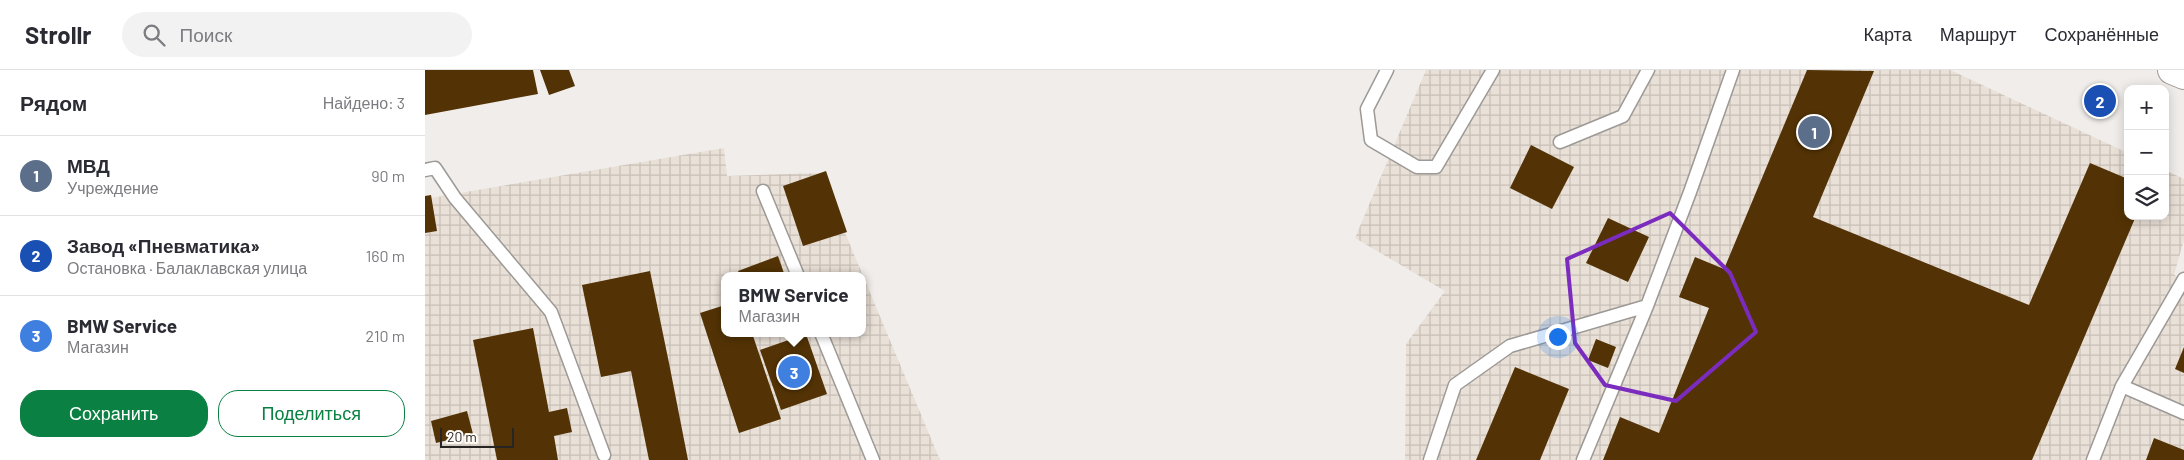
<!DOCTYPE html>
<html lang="ru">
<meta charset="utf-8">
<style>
body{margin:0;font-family:Barlow,sans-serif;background:#f2f2f3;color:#2b2b33}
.controls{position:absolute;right:15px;top:15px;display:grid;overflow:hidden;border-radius:10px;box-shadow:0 2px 12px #0003}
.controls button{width:45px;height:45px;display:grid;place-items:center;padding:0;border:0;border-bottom:1px solid #e1e1e2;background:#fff;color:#2b2b33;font:25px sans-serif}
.scale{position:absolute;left:15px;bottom:12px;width:74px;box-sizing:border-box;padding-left:5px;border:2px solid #262524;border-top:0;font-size:14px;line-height:18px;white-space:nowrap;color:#262524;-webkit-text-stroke:4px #fefbf7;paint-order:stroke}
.you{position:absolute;left:1132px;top:266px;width:18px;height:18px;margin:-12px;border:4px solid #fff;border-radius:50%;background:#1a73e8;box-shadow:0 0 0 8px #1a73e833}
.badge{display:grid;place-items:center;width:32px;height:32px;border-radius:50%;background:#0b8043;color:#fff;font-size:16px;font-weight:700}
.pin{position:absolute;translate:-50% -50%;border:2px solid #fff;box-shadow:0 1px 5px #0006}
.popup{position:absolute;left:296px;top:202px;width:145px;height:65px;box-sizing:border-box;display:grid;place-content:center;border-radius:10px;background:#fff;filter:drop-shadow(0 1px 4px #0005);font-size:16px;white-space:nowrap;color:#7c7c81}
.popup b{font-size:19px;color:#2b2b33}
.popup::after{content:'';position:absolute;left:50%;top:100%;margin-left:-10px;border:10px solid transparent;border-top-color:#fff}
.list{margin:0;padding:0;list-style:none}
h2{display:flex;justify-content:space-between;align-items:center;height:65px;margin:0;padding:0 20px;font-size:21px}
h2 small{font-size:16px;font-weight:400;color:#7c7c81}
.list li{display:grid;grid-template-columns:32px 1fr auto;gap:15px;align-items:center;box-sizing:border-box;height:80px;padding:0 20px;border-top:1px solid #e1e1e2}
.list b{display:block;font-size:19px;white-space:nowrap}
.list p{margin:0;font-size:16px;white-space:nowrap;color:#7c7c81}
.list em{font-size:16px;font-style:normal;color:#7c7c81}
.actions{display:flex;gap:10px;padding:15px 20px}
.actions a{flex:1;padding:11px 0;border:1px solid #0b8043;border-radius:20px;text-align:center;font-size:18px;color:#0b8043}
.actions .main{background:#0b8043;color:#fff}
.icon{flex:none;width:28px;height:28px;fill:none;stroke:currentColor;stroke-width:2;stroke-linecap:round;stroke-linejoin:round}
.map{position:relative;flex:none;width:1759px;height:390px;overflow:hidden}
header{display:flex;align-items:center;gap:30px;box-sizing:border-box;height:70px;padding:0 25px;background:#fff;border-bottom:1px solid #e1e1e2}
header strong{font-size:24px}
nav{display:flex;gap:28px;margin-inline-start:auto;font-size:18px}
.search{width:350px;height:45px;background:#f2f2f3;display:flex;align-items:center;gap:12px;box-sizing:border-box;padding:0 18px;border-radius:28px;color:#7c7c81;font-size:19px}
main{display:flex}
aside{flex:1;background:#fff}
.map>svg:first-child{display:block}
.industrial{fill:url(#industrial-grid);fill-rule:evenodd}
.building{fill:#533305}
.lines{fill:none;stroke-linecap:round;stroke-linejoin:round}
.lane-casing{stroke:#9c9996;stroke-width:15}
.secondary-casing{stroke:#9c9996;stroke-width:30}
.lane{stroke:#fff;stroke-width:12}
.secondary{stroke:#fff;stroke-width:28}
.marked{fill:none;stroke:#7b2cbf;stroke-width:4;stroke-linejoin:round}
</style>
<header>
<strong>Strollr</strong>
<div class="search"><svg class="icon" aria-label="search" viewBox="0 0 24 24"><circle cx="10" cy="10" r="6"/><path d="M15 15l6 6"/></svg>Поиск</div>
<nav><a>Карта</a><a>Маршрут</a><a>Сохранённые</a></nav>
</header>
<main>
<aside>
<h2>Рядом<small>Найдено: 3</small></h2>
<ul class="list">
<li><span class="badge" style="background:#5c6f8a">1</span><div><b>МВД</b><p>Учреждение</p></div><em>90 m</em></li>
<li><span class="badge" style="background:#1a4fb4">2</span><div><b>Завод «Пневматика»</b><p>Остановка · Балаклавская улица</p></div><em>160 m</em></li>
<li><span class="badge" style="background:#3f7fe0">3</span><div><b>BMW Service</b><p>Магазин</p></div><em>210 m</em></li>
</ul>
<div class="actions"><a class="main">Сохранить</a><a>Поделиться</a></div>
</aside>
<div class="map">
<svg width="1759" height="390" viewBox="0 0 1759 390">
<defs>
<pattern id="industrial-grid" width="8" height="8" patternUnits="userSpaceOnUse" patternTransform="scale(1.25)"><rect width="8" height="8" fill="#e9e0d7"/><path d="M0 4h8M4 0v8" fill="none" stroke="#c8c0b8"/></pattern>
</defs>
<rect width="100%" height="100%" fill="#f0edea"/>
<path class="industrial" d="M1001 0H1525L1703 83V146H1740V100L1759 109V170L1749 205 1759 209V390H980L981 274 1020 221 930 168Z
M299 78 302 106 395 103 515 390H0V129ZM300 206H438V263H300Z"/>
<path class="building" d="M0 0H108L113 24 0 45Z
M115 0H144L150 16 124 25Z
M1382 0 1449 1 1388 147 1604 235 1665 93 1703 109V146H1711L1607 390H1178L1195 347 1234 363 1284 238 1254 227 1270 187 1299 199Z
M1106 75 1149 97 1127 139 1085 118Z
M401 101 422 162 378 176 358 116Z
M6 125 12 161 0 163V126Z
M1183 148 1224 167 1203 212 1161 193Z
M353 186 360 206H315L313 201Z
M225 201 244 293 263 390H224L206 301 176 307 157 215Z
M300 235V263H327L356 349 314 363 275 243Z
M108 258 124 342 142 338 147 362 129 366 133 390H72L48 270Z
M381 264 402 324 356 340 335 280Z
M1171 269 1191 277 1183 298 1163 290Z
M1759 277V303L1750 299Z
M1090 297 1144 319 1115 390H1051Z
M42 341 48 364 11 373 6 351Z
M1729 368 1759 380V390H1721Z"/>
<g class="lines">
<defs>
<path id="lane" d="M962 0 942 39 946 70 992 97H1011L1068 0
M1135 72 1198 46 1223 0
M0 100 10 98 30 128 126 242 179 385
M338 121 373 206
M396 263 448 390
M1697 316 1759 343
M1005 390 1030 315 1085 276 1222 236
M1158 390 1222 236 1265 122 1308 0
M1668 390 1697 316 1759 209"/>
<path id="secondary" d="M1747 0 1759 5"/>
</defs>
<use href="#lane" class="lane-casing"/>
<use href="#secondary" class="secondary-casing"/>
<use href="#lane" class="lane"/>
<use href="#secondary" class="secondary"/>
</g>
<path class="marked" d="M1245 143 1305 203 1331 262 1251 331 1180 315 1150 273 1142 189Z"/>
</svg>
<div class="controls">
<button>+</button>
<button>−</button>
<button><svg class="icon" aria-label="layers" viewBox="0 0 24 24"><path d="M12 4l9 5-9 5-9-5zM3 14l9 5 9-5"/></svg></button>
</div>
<div class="scale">20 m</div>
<div class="you"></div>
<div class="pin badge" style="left:1389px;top:62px;background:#5c6f8a">1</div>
<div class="pin badge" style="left:1675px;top:31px;background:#1a4fb4">2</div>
<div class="pin badge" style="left:369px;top:302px;background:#3f7fe0">3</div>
<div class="popup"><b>BMW Service</b>Магазин</div>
</div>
</main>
